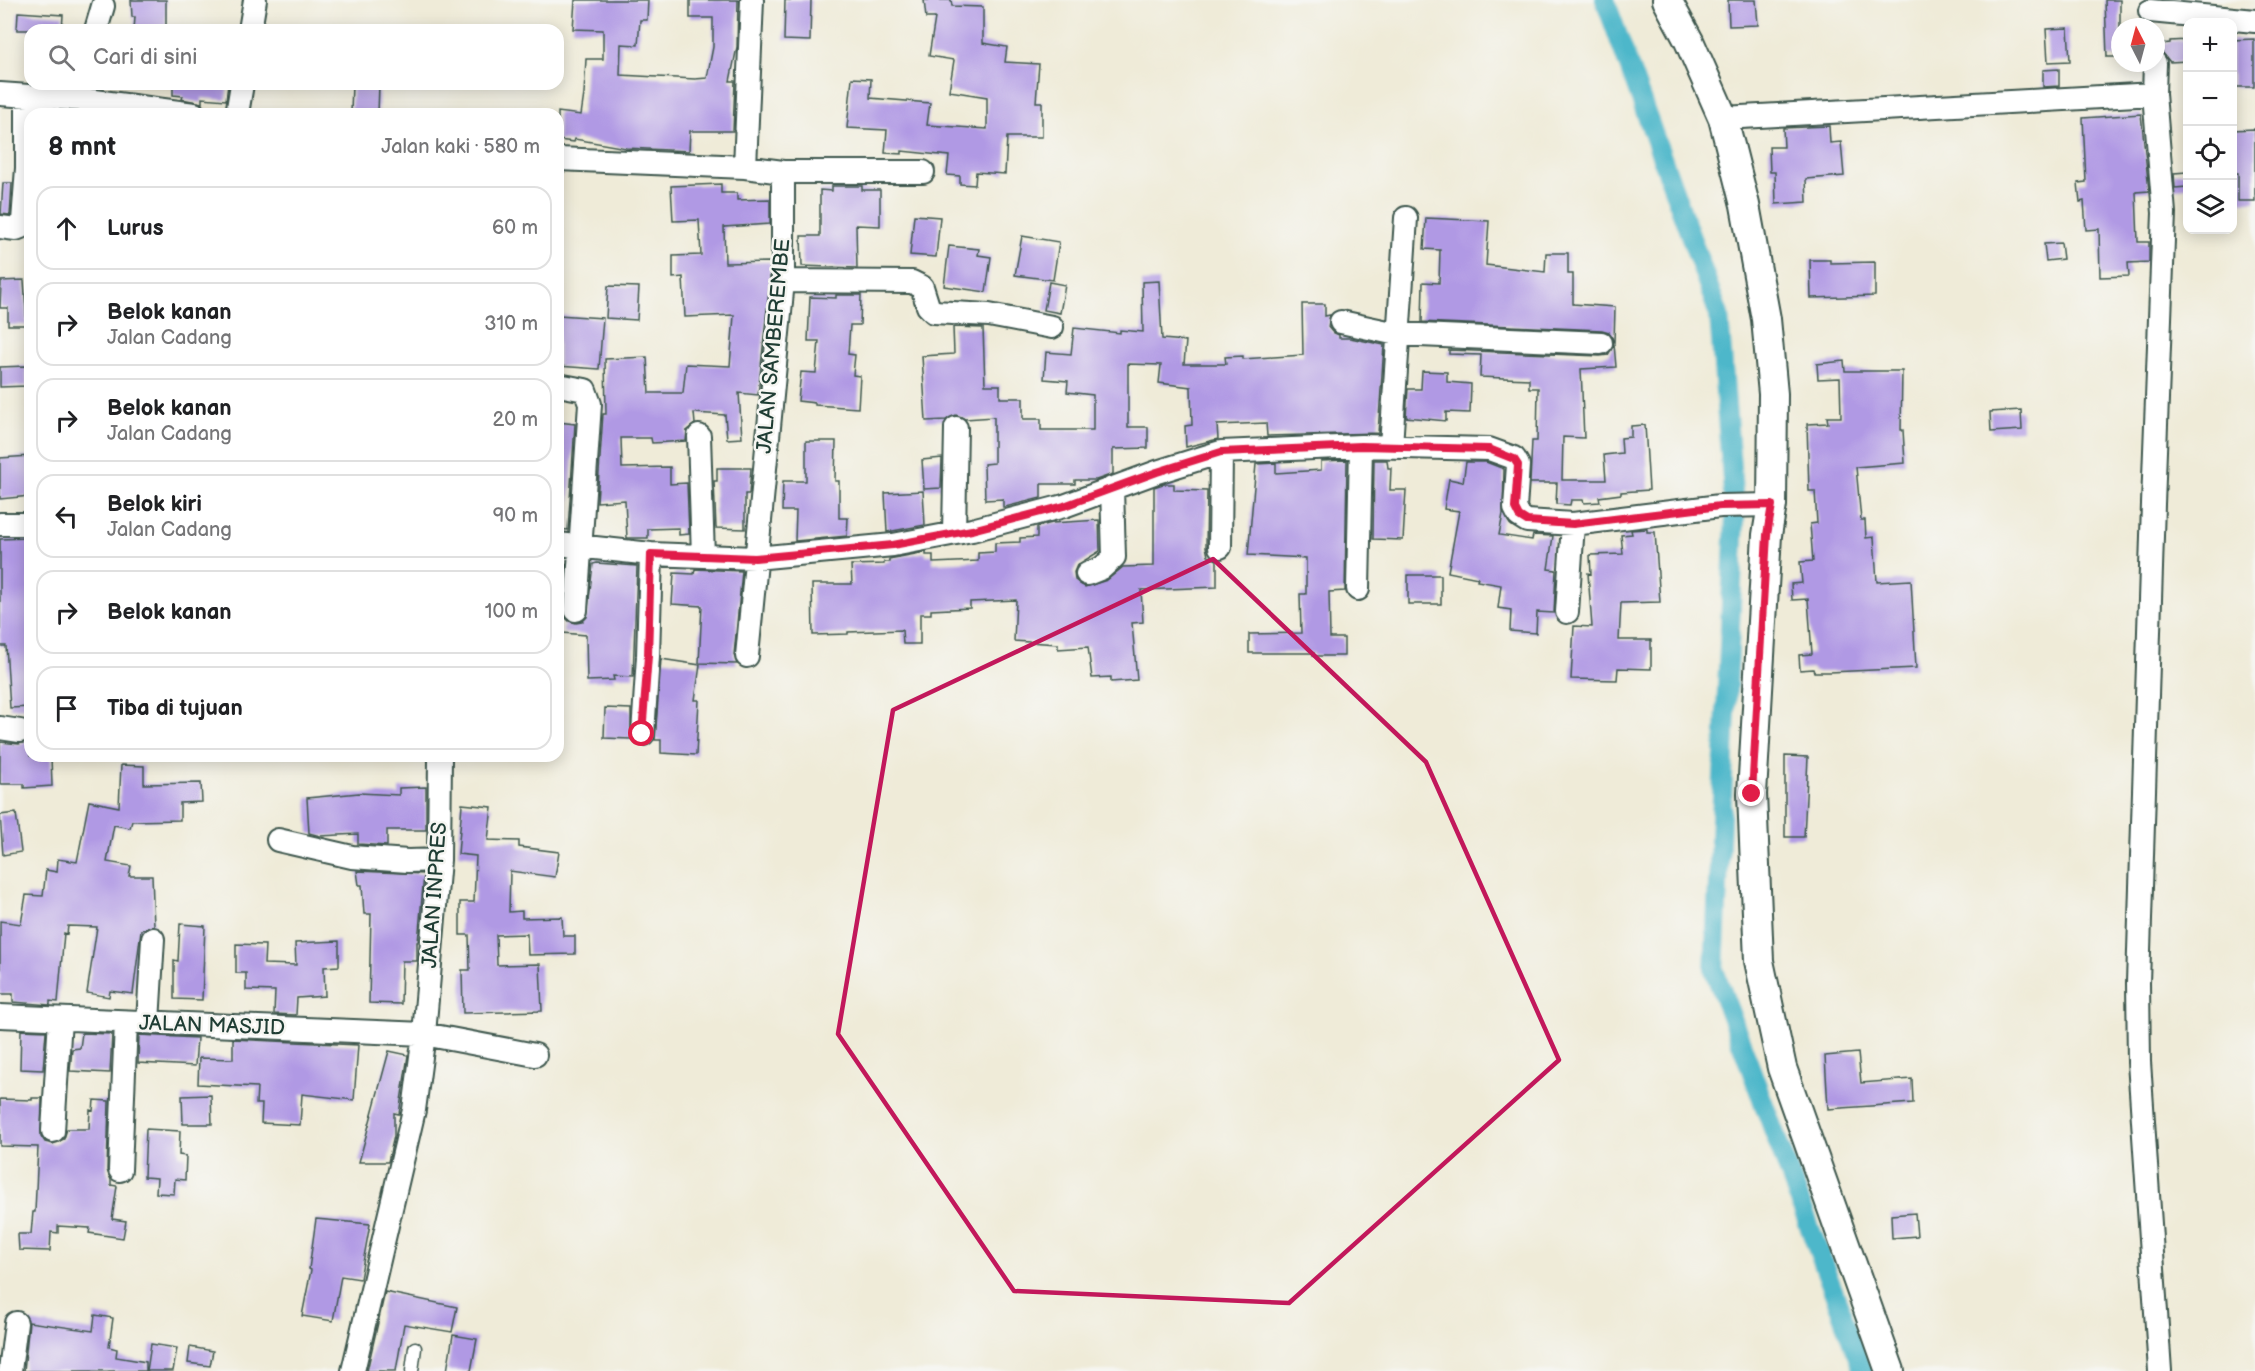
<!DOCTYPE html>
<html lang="id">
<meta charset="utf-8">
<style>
body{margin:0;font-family:"Balsamiq Sans",sans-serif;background:#f2f2f2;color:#202124}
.controls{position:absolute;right:18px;top:18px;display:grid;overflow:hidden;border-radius:12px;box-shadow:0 3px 15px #0003}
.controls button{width:54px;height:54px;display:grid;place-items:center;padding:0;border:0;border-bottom:2px solid #e0e0e0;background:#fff;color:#202124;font:30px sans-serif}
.compass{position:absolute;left:2111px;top:18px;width:54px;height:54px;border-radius:50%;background:#fff;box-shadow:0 3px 15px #0003;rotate:354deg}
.stop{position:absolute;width:18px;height:18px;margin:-14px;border:4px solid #e11d48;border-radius:50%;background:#fff}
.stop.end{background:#e11d48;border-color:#fff;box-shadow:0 2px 6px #0008}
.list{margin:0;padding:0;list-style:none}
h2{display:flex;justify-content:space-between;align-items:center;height:78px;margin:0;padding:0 24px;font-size:26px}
h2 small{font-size:20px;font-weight:400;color:#757577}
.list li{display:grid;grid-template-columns:39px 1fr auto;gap:18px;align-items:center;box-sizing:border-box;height:84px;margin:0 12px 12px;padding:0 12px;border:2px solid #e0e0e0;border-radius:18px}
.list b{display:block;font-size:22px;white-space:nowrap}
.list p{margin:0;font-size:20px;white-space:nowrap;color:#757577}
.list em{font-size:20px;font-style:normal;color:#757577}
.icon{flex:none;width:33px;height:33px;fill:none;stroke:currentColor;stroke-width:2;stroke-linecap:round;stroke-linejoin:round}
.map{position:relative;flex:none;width:2255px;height:1371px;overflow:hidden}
.search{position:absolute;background:#fff;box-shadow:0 3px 15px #0003;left:24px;top:24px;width:540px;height:66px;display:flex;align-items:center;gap:15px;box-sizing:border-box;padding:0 21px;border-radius:18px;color:#757577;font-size:22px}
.panel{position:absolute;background:#fff;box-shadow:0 3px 15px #0003;left:24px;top:108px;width:540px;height:654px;border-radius:18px}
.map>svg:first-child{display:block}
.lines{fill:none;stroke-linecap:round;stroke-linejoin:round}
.canal{stroke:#4db7ca;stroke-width:20}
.building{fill:#b099e4}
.service-casing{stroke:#3e574d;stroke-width:15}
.minor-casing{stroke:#3e574d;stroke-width:26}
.tertiary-casing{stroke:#3e574d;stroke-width:32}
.service{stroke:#fff;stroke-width:12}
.minor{stroke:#fff;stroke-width:22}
.tertiary{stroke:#fff;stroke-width:28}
.route{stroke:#e11d48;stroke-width:8}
.marked{fill:none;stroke:#c2185b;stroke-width:4.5;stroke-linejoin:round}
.labels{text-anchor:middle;stroke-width:5;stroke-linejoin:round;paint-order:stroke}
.street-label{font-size:21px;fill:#1f3d34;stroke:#f6f6f2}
</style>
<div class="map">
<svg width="2255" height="1371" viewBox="0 0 2255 1371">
<rect width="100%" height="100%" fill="#f6f6f2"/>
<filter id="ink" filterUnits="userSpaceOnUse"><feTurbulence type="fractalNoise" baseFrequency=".0167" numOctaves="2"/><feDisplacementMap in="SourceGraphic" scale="12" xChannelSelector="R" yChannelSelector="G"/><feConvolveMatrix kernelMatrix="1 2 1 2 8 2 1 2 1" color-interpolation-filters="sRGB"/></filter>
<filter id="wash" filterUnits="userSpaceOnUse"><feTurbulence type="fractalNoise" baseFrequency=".008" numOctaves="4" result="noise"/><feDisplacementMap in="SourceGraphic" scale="24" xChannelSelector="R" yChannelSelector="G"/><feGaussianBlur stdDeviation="1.35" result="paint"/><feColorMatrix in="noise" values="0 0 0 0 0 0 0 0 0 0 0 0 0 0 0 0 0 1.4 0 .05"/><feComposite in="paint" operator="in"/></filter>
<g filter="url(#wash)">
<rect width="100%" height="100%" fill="#efebd8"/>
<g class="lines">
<path class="canal" d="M1605 0 1719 315 1735 518 1714 970 1863 1371"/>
</g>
<g id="blocks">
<path class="building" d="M131 0H166V30H134L135 17H132Z
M575 0H648L647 20H640L638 45 621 44 620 75 695 79 707 78 713 47V18H690V0H738L737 47 730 81H735L733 131H690L689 151 626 148 575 139 574 142 558 140V112L581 115 584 94 586 59H603V30L573 29Z
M785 0H811L810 41 784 40Z
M924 0H951L952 6 983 7V43L1007 47 1005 62 1039 64 1036 102H1042V137H1007L1005 174 976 172 975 185 960 184V176L947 175 949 156 902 151V154L885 153 887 130 847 128 852 78 871 79 870 98 930 103 927 125 987 129V97L949 91 954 60 929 56 935 18H926Z
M1728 0H1756L1758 25 1729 26Z
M2105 0H2120V57H2107Z
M18 12 63 15 62 30H17Z
M2068 28 2070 61 2048 62 2046 29Z
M2254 39V87H2232V40Z
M2187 40V61L2170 62 2161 51V44L2170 43V41Z
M2059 69V86L2043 87V70Z
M173 84H228L226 100 202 98V103L182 99 183 96 173 95Z
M352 84H379L378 114 351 113Z
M2141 114 2149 191 2136 192 2138 242H2149V262L2128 263 2129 276 2100 277 2099 229 2086 230 2084 201 2080 202 2078 183 2086 182 2083 118Z
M1829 126 1830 143 1841 142 1844 176 1806 179 1807 202 1776 204 1775 172H1770L1769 147H1784L1783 128Z
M2255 129V201H2238V173H2232V130Z
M2187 172V187L2175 188 2174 173Z
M3 183H12L10 215 1 214Z
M721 184V193H737V200L770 199V224L724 227 725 263 770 262V280L758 395 739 393 742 438 727 439 725 415 694 413 695 424 687 430 686 441 652 443 651 438H621L622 468 670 467V484L687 483 689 534 679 535V528L648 529V538H627L625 500 597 502 603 414H606L605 359 647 357 649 393H683L686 364 730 366 734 315 685 317 683 277 673 278V256L701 255 699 220 673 221 671 186Z
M832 186H862V190H880V226L856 225 857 268 802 266 801 236H820V190L832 191Z
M914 215 940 217 936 257 910 255Z
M1426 218 1489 221 1486 265 1545 272 1546 253H1568V274H1573V304L1615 307 1614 343 1609 332 1602 330 1422 322 1423 282 1439 283 1440 250 1424 249Z
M1022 236 1059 242 1053 280 1015 275Z
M2061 243 2063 259 2046 261 2044 244Z
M949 246 979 249 978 255 991 257 986 292 944 286Z
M1810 260H1830V263L1875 262V296L1811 298Z
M24 280 27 325H8V308H0L1 281Z
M1159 281 1162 339 1186 341 1184 364H1226L1225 357 1243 356V359L1303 355 1302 304H1325V316L1330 315 1328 327 1332 332 1339 335V338H1350L1384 345 1378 433 1267 436 1266 423 1217 425 1218 439 1186 447 1185 426 1192 425 1191 387 1159 383 1161 365 1128 364V427H1148V448L1113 449V474L1096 480H1075V484H1041V498L1005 507H1003V499L985 500 984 464 994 463V417L965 419 956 415 946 420 926 421 922 356 954 354 953 327 983 328 985 385H1000V398H1023V419H1041V430H1093V395L1067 392 1068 381 1044 379 1046 352 1071 354 1074 328 1120 333V330L1143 332 1142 282Z
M1049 282 1065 285 1060 313 1044 310Z
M608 286 639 287 637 320 606 318Z
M836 295H861L860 325H850L848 354 855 355 853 375 860 376 858 408 815 405V403L798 401 801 372 816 373 819 341H808L810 297 836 298Z
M558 315 603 318 599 369 558 366Z
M1614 344 1616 367 1581 369 1584 438 1563 437 1562 480H1606L1604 455 1622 453 1621 438 1631 437V426L1645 425 1649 490 1621 492V494L1599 497 1600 502 1584 503 1583 500H1571L1570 505 1556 504 1557 483H1530L1532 441H1537L1538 388H1529V379L1480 377 1481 355 1449 354V350L1600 356 1608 355Z
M1844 361 1845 371H1902L1901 430H1903L1905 463 1856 467 1861 520H1865L1866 538 1874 537 1877 582 1911 580 1916 668 1830 672H1814L1813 669 1800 670 1799 655 1812 654 1808 599 1792 600 1791 584 1802 583 1800 562 1813 561 1810 524 1817 523 1815 491H1809L1807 424 1828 423 1827 417H1841L1840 378 1818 379 1817 364Z
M26 366 27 386 0 387V367Z
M1422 371 1447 372V382L1471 384 1470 413 1446 412V421L1406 417 1408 389H1421Z
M2021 410 2022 430 1991 432 1990 412Z
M558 422 575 424 568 530 559 529 562 499H558Z
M806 441H836L835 481H839V518H848L847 536 795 541 796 511H782L783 481H806Z
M30 456V496L0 499V458Z
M942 458 941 488 924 489 922 460Z
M1347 460 1345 591 1329 592 1330 638H1344V656H1313L1314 653H1249V634L1301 633 1300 594H1306V558L1248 555 1256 464 1276 463V473L1321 470V461Z
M1374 460H1387L1388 468H1391L1390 490H1406L1403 540 1373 539Z
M1466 462H1486L1504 469 1503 514 1499 535 1532 540 1533 535 1553 536 1548 569 1556 570 1554 613 1537 612 1536 633 1510 631 1511 610 1498 608 1501 585 1477 581 1478 578 1448 572 1459 511 1444 509 1449 479 1463 482Z
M717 468H751L749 494H745V529L716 528 714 481H717Z
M1163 484H1174V490L1207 491 1206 547 1208 556 1217 560V587L1141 590 1143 622 1132 623 1137 680 1111 682V677L1092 678 1088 647 1058 649V644L1014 641 1016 600 970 602V608L931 610V614H920V644H903L902 630 848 632V634L813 635 812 584H852L851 565 884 564V562H889V559L926 552V555H933V563L978 561V553L995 552V543L1020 542V538L1037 537V527L1052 523 1099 520 1100 551 1077 565 1074 572 1075 580 1085 587 1107 580 1123 567 1154 566V487Z
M923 491 925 525 887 532 885 493Z
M1647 529V532H1655L1660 602 1621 603 1619 640H1651V669L1618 668 1617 680 1571 679 1574 626 1592 627 1588 573 1591 574 1590 555 1623 554 1621 535 1632 534 1631 530Z
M30 538V707L10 708 6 646H0V539Z
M597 563 637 566 633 677 613 676 614 680 587 681 586 635 563 633 564 616 569 621 576 623 582 622 587 617 593 564Z
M558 564H566L564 614H558Z
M695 569 742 571 734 655 737 664 699 663 702 606 672 604 674 573 694 574Z
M1408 575H1441V604H1408Z
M661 659 700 665 695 700H699L696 755 661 753V740H655Z
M605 708 631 709V739L604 738Z
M30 740V756H51L52 786 24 788V784H0V742L19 744Z
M1785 756 1808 757 1804 837H1785Z
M121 765 144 766V784L201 783 202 802 180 803V820L132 821 130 828 114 825 107 862 131 866 129 876H152L154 926 141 930 133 994 110 991 109 997 87 993 97 927 68 926 67 934 64 933 58 1002 50 1001V1005L13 1002V994H0V921L21 924 26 895 43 896 46 870 57 872 58 859 77 862 89 801 119 807Z
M426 787V830H387V846L358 844V834L320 836 309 833 307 798 359 793 399 795V788Z
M462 804 492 807 488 840 519 841V847L559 852 555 877 510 871 509 912 522 911V918L562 917 563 936H575V954L528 955 527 934 496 935 497 965 540 964 542 1011 463 1013 462 970H470L469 935H460V902H474L476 856 458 854Z
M16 813 21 852 3 855 0 815Z
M357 871 424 874 418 942H417V961H402L401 1004 369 1003 371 914H364L362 885H359Z
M180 924 205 926 202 1000 174 999V960L178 961Z
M339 941V966L324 967 325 996 297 998 296 1015 274 1014 275 991 246 990V973H236V944L265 945 264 964 296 965 295 943Z
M21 1030 46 1031 43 1070 20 1069Z
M82 1033 112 1034 110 1073 70 1071 72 1049 80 1048Z
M139 1035 197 1038 195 1066 138 1063Z
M233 1039 358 1045 354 1100 302 1094 300 1125 261 1123 262 1104H256L257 1087 198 1084 199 1058 233 1059Z
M389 1051 408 1055 399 1114 394 1113V1136L388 1162H359Z
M1858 1053 1861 1083 1912 1079 1913 1103 1828 1109 1825 1056Z
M211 1095 212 1124H183L182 1096Z
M32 1098H42L41 1136 45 1142 53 1144 64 1139 67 1129H89L90 1110 93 1111 94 1100 109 1101 107 1170 111 1180V1185L117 1186 112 1219 126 1221 123 1238 89 1233 90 1228 58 1226V1233L51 1232 50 1251 19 1250 18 1234H31L33 1212H35L38 1147 0 1146V1099L32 1100Z
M146 1129 180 1131 179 1155 186 1156 185 1180 175 1179 174 1194 156 1193 157 1178 144 1177Z
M1915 1213 1917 1236 1892 1238 1891 1215Z
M316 1219 370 1224 360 1279 341 1276 333 1321 302 1316 311 1270 309 1269Z
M385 1292 457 1307 452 1332 404 1324 396 1371H367Z
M95 1315 113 1318 109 1347 117 1349 116 1357 146 1362V1371H24L29 1322 93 1331Z
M453 1335 477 1339 471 1371H447Z
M151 1344 177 1348 173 1371H147Z
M190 1347 213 1351 210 1366 188 1363Z"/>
</g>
</g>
<g filter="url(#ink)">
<use href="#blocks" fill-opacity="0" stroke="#3e574d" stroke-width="1.5"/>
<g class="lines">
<defs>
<path id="service" d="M412 1371 415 1348"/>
<path id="minor" d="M2150 11 2255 21
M96 30 103 6
M250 30 255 0
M0 94 87 100 194 114
M2154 94 2164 213 2153 504 2138 983 2139 1062 2160 1371
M237 114 242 84
M1723 118 2154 94 2155 63
M558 159 745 167 783 172V281L747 656
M745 167 752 0
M783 172H923
M0 227 16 229 21 227 23 221 27 168V96
M783 281 912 282 922 287 928 306 934 312 989 315 1052 327
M1341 322 1397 334 1601 343
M558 385 585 390 590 404 576 610
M699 436 703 556
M1391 446 1406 218
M0 524H30
M954 533 956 428
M558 544 651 554 755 558 893 545 972 530 1064 506 1157 472 1221 452 1361 446 1489 449 1514 458 1518 465 1515 508 1519 516 1527 521 1573 524 1720 506 1772 505
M1220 547 1221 452
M1087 574 1102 568 1114 557 1112 488
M1358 589 1361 446
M1567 612 1573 524
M0 728 20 731
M643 734 648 656 651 554
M278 840 352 857 408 861 439 860
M0 1016 424 1034 535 1055
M148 1022 153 939
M53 1131 60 1019
M120 1170 126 1022
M10 1371 16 1323
M353 1371 414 1110 424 1034 439 860 440 756"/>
<path id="tertiary" d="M1667 0 1689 41 1723 118 1745 205 1766 319 1773 394 1772 505 1767 535 1752 794 1759 961 1782 1068 1890 1371"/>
</defs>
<use href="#service" class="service-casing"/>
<use href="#minor" class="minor-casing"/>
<use href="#tertiary" class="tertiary-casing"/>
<use href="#service" class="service"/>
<use href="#minor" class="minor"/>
<use href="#tertiary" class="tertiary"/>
</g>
</g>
<g class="lines" filter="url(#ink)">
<path class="route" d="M642 734 648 656 651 554 755 558 893 545 972 530 1064 506 1157 472 1221 452 1361 446 1489 449 1514 459 1518 465 1515 508 1519 516 1527 521 1573 524 1720 506 1772 505 1767 535 1752 794"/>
</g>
<path class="marked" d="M1213 559 1426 762 1559 1060 1289 1303 1014 1291 838 1034 893 710Z"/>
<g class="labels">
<g class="street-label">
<text transform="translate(773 346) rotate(-85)" y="7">JALAN SAMBEREMBE</text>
<text transform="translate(434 895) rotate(-86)" y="7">JALAN INPRES</text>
<text transform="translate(212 1025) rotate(2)" y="7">JALAN MASJID</text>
</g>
</g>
</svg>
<div class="controls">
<button>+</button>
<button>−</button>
<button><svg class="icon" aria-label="locate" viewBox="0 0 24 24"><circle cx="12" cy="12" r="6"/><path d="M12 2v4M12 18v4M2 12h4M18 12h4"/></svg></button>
<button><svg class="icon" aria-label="layers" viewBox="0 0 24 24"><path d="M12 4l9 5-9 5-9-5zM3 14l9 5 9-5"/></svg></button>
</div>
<svg class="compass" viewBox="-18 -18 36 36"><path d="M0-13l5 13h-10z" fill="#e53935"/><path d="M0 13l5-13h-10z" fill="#757577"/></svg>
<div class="stop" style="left:642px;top:734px"></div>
<div class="stop end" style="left:1752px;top:794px"></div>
<div class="search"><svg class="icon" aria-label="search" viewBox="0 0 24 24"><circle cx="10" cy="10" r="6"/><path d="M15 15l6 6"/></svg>Cari di sini</div>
<section class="panel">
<h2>8 mnt<small>Jalan kaki · 580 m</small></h2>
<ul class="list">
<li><svg class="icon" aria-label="ahead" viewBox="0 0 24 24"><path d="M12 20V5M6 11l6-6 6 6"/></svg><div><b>Lurus</b></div><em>60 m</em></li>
<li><svg class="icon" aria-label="right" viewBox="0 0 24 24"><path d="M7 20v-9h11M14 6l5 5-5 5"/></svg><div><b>Belok kanan</b><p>Jalan Cadang</p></div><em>310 m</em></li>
<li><svg class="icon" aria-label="right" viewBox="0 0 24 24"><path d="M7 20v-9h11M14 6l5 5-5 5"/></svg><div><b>Belok kanan</b><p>Jalan Cadang</p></div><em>20 m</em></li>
<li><svg class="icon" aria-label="left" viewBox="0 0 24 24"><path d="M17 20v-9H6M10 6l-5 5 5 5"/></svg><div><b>Belok kiri</b><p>Jalan Cadang</p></div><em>90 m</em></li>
<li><svg class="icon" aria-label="right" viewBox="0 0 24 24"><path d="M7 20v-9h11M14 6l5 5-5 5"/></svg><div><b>Belok kanan</b></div><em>100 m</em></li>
<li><svg class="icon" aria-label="arrive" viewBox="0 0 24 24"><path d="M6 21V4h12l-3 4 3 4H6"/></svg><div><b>Tiba di tujuan</b></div></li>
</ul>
</section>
</div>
